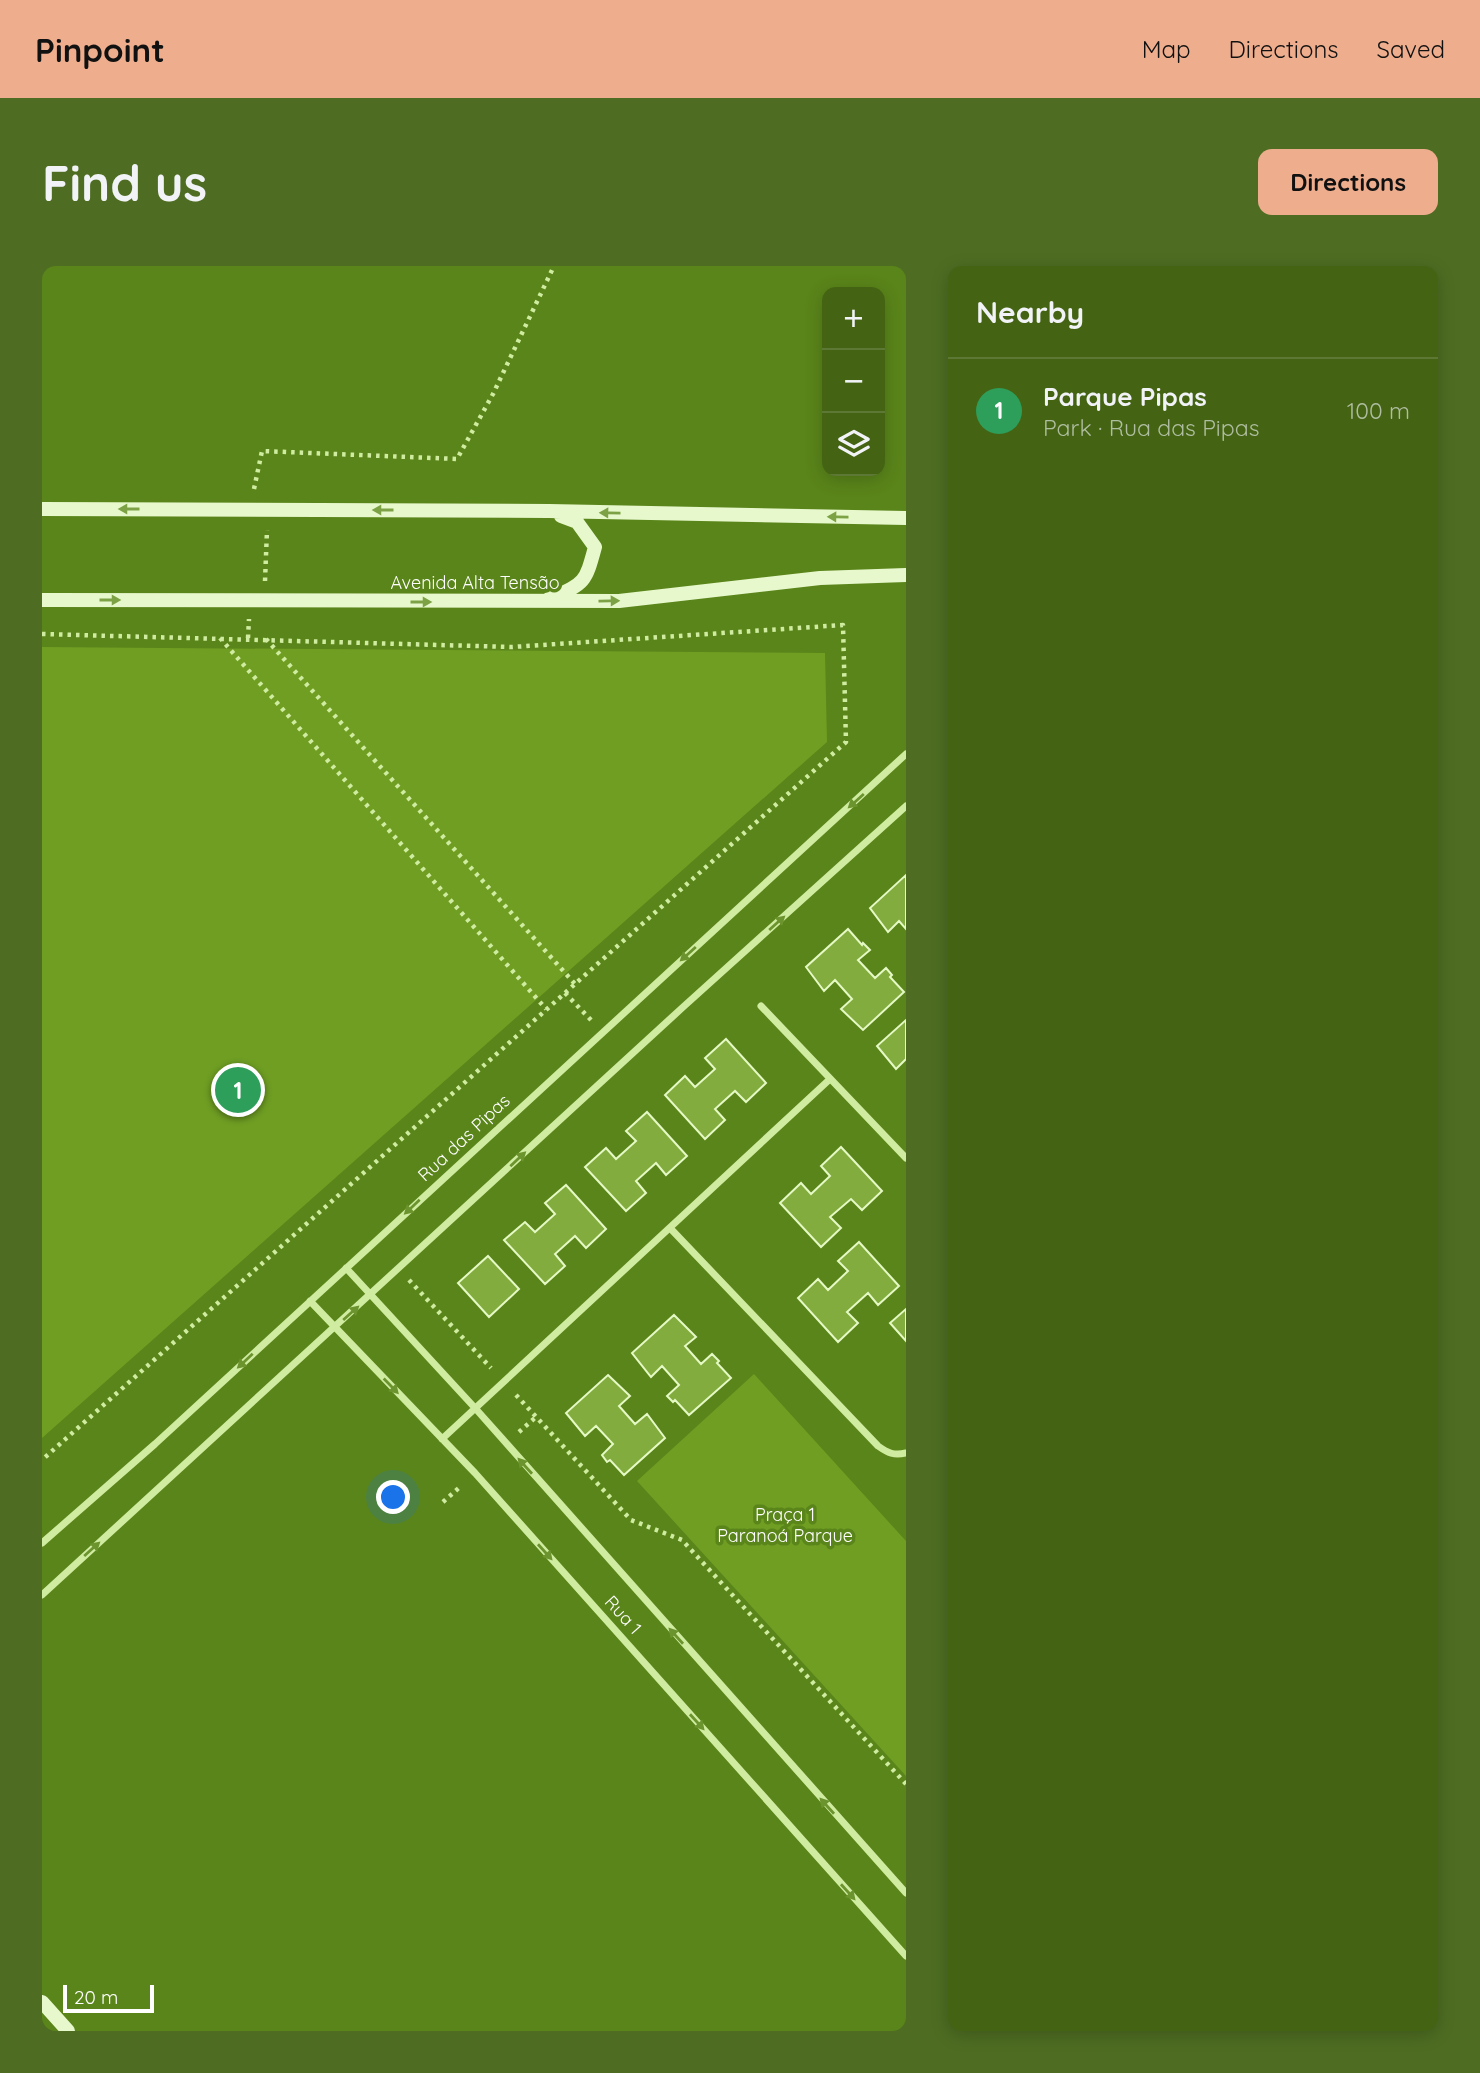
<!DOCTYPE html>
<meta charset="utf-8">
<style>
body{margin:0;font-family:Quicksand,sans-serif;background:#4e6d22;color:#f1f3f6}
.controls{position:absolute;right:21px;top:21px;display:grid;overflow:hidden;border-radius:14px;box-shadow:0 4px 18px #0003}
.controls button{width:63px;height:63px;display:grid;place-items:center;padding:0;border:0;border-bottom:2px solid #5c7834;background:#446414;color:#f1f3f6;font:35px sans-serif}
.scale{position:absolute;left:21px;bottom:18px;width:91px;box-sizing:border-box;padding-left:7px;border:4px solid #fff;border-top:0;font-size:19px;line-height:24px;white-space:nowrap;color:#fff;-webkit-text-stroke:5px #5a851a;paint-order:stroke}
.you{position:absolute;left:352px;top:1232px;width:24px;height:24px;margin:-18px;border:5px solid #fff;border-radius:50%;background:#1a73e8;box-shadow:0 0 0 10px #1a73e833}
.badge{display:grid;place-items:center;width:46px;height:46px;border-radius:50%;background:#eead8d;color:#fff;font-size:23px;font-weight:700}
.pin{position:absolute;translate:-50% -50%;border:4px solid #fff;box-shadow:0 2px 7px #0006}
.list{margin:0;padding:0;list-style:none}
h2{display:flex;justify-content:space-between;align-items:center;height:91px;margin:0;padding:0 28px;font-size:30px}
h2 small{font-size:23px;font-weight:400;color:#afbda0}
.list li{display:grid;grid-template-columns:46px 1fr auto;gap:21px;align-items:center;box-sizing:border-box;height:105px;padding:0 28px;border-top:2px solid #5c7834}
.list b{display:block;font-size:26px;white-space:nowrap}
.list p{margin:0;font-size:23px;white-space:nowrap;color:#afbda0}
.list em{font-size:23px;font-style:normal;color:#afbda0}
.icon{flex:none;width:38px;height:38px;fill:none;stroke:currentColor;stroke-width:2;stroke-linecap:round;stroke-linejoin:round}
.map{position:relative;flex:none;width:864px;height:1765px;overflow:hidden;border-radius:14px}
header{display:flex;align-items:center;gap:42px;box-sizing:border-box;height:98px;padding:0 35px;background:#eead8d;color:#111}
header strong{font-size:33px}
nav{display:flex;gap:38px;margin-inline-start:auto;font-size:24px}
.intro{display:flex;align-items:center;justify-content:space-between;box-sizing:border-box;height:168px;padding:0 42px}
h1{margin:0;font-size:49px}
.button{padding:18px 32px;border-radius:14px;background:#eead8d;color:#111;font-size:24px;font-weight:700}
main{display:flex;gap:42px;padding:0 42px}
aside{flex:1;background:#446414;border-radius:14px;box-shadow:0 4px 18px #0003}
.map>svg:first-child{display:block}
.green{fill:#6f9e23}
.building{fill:#82ac3e;stroke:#e5f9c5;stroke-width:2}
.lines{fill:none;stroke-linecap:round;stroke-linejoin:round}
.path{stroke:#cfeca0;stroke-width:4.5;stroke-dasharray:3.5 5;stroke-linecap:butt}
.street{stroke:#cfeca0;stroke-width:7}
.secondary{stroke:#e7f8cc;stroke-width:14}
.oneway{fill:#7da246}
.oneway2{fill:#6c942e}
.labels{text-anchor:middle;stroke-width:7;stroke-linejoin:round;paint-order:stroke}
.street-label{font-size:18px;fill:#fff;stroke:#5a851a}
.park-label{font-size:18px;fill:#fff;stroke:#5a851a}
</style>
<header>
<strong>Pinpoint</strong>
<nav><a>Map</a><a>Directions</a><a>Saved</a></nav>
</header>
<div class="intro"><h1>Find us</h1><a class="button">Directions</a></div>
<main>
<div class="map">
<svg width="864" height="1765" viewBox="0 0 864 1765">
<rect width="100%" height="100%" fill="#5a851a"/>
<path class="green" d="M0 381 783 387 785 476 0 1172Z
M712 1108 864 1275V1510L595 1215Z"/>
<path class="building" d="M864 609V663L857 655 846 666 828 642Z
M806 663 820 679 821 677 828 684 816 694 833 712 844 702 850 709 848 711 862 726 821 764 799 743 810 733 793 714 782 725 764 701Z
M864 754V793L854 803 835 780Z
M684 773 724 817 704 836 693 825 673 843 683 854 663 873 623 829 643 810 653 821 673 803 663 792Z
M605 846 645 890 624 909 614 897 594 915 604 927 584 945 543 901 564 882 574 893 594 875 584 865Z
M799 881 840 925 820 944 809 933 788 951 799 962 779 981 738 937 759 917 769 928 788 910 779 900Z
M524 919 564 963 544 982 533 970 513 988 523 1000 503 1018 462 974 483 956 493 966 513 948 503 937Z
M817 976 857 1020 836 1039 826 1027 805 1046 816 1057 796 1076 756 1032 776 1013 786 1024 806 1005 796 995Z
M446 990 477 1023 447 1051 416 1017Z
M864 1043V1075L848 1057Z
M632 1049 654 1071 643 1080 659 1098 670 1088 677 1095 675 1097 689 1112 647 1149 633 1134 631 1136 625 1130 637 1119 620 1100 609 1111 590 1087Z
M566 1109 588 1130 577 1140 593 1158 605 1148 623 1172 582 1209 568 1194 565 1196 560 1189 571 1178 554 1160 543 1170 524 1147Z"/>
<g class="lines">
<path class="path" d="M212 223 220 185 415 193 451 128 512 0
M223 315 225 264
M0 368 470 381 801 359 804 476 0 1194
M178 372 504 743
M206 372 207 353
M224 373 533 718
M523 727 549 754
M367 1014 449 1102
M474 1129 589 1254 640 1274 864 1518
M477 1166 494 1151
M401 1236 419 1220"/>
<path class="street" d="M719 740 864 892
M628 962 836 1180C846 1187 852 1190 864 1187
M304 1002 433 1142 864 1627
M268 1035 433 1207 864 1690
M400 1173 788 813
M0 1277 113 1178 864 488
M0 1329 640 742 864 540"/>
<path class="secondary" d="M0 243 507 245 864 252
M507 333C543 317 543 318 553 281L535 256 519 250
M0 334 577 335 778 312 864 309
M0 1736 26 1765"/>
</g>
<defs><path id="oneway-solid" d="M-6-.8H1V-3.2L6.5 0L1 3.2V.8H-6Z" transform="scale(1.75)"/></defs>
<g class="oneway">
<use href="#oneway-solid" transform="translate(87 243) rotate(180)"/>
<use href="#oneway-solid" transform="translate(341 244) rotate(-180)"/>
<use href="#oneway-solid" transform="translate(568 247) rotate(-179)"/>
<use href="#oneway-solid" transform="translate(796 251) rotate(-179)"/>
<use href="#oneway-solid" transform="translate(68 334)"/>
<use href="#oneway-solid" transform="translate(567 335) rotate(-1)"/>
<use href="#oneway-solid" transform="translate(379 336)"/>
</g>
<g class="oneway2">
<use href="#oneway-solid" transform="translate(814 535) rotate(138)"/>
<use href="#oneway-solid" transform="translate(735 657) rotate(-42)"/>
<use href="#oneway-solid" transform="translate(646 688) rotate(138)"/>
<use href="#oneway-solid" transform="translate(476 893) rotate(-43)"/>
<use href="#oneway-solid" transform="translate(370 941) rotate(137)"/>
<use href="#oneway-solid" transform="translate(309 1047) rotate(-42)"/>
<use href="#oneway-solid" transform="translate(203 1095) rotate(137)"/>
<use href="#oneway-solid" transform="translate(349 1120) rotate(46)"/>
<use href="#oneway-solid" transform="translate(483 1200) rotate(-132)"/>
<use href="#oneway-solid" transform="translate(50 1283) rotate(-42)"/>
<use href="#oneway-solid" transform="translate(503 1286) rotate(48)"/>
<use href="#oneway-solid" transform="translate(634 1370) rotate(-132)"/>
<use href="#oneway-solid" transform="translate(655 1456) rotate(48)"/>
<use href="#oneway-solid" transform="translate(785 1540) rotate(-132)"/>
<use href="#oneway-solid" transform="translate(806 1626) rotate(48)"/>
</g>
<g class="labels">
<g class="street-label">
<text x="433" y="323">Avenida Alta Tensão</text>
<text transform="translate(422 872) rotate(-43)" y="6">Rua das Pipas</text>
<text transform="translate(581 1349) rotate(48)" y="6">Rua 1</text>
</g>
<g class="park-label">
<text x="743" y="1255">Praça 1<tspan x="743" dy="21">Paranoá Parque</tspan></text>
</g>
</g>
</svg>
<div class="controls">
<button>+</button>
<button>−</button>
<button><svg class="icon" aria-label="layers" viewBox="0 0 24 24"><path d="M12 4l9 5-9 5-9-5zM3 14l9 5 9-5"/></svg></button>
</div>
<div class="scale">20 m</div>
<div class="you"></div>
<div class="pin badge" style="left:196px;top:824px;background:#2e9e5b">1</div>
</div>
<aside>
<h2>Nearby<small></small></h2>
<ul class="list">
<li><span class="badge" style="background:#2e9e5b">1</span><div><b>Parque Pipas</b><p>Park · Rua das Pipas</p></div><em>100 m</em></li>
</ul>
</aside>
</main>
